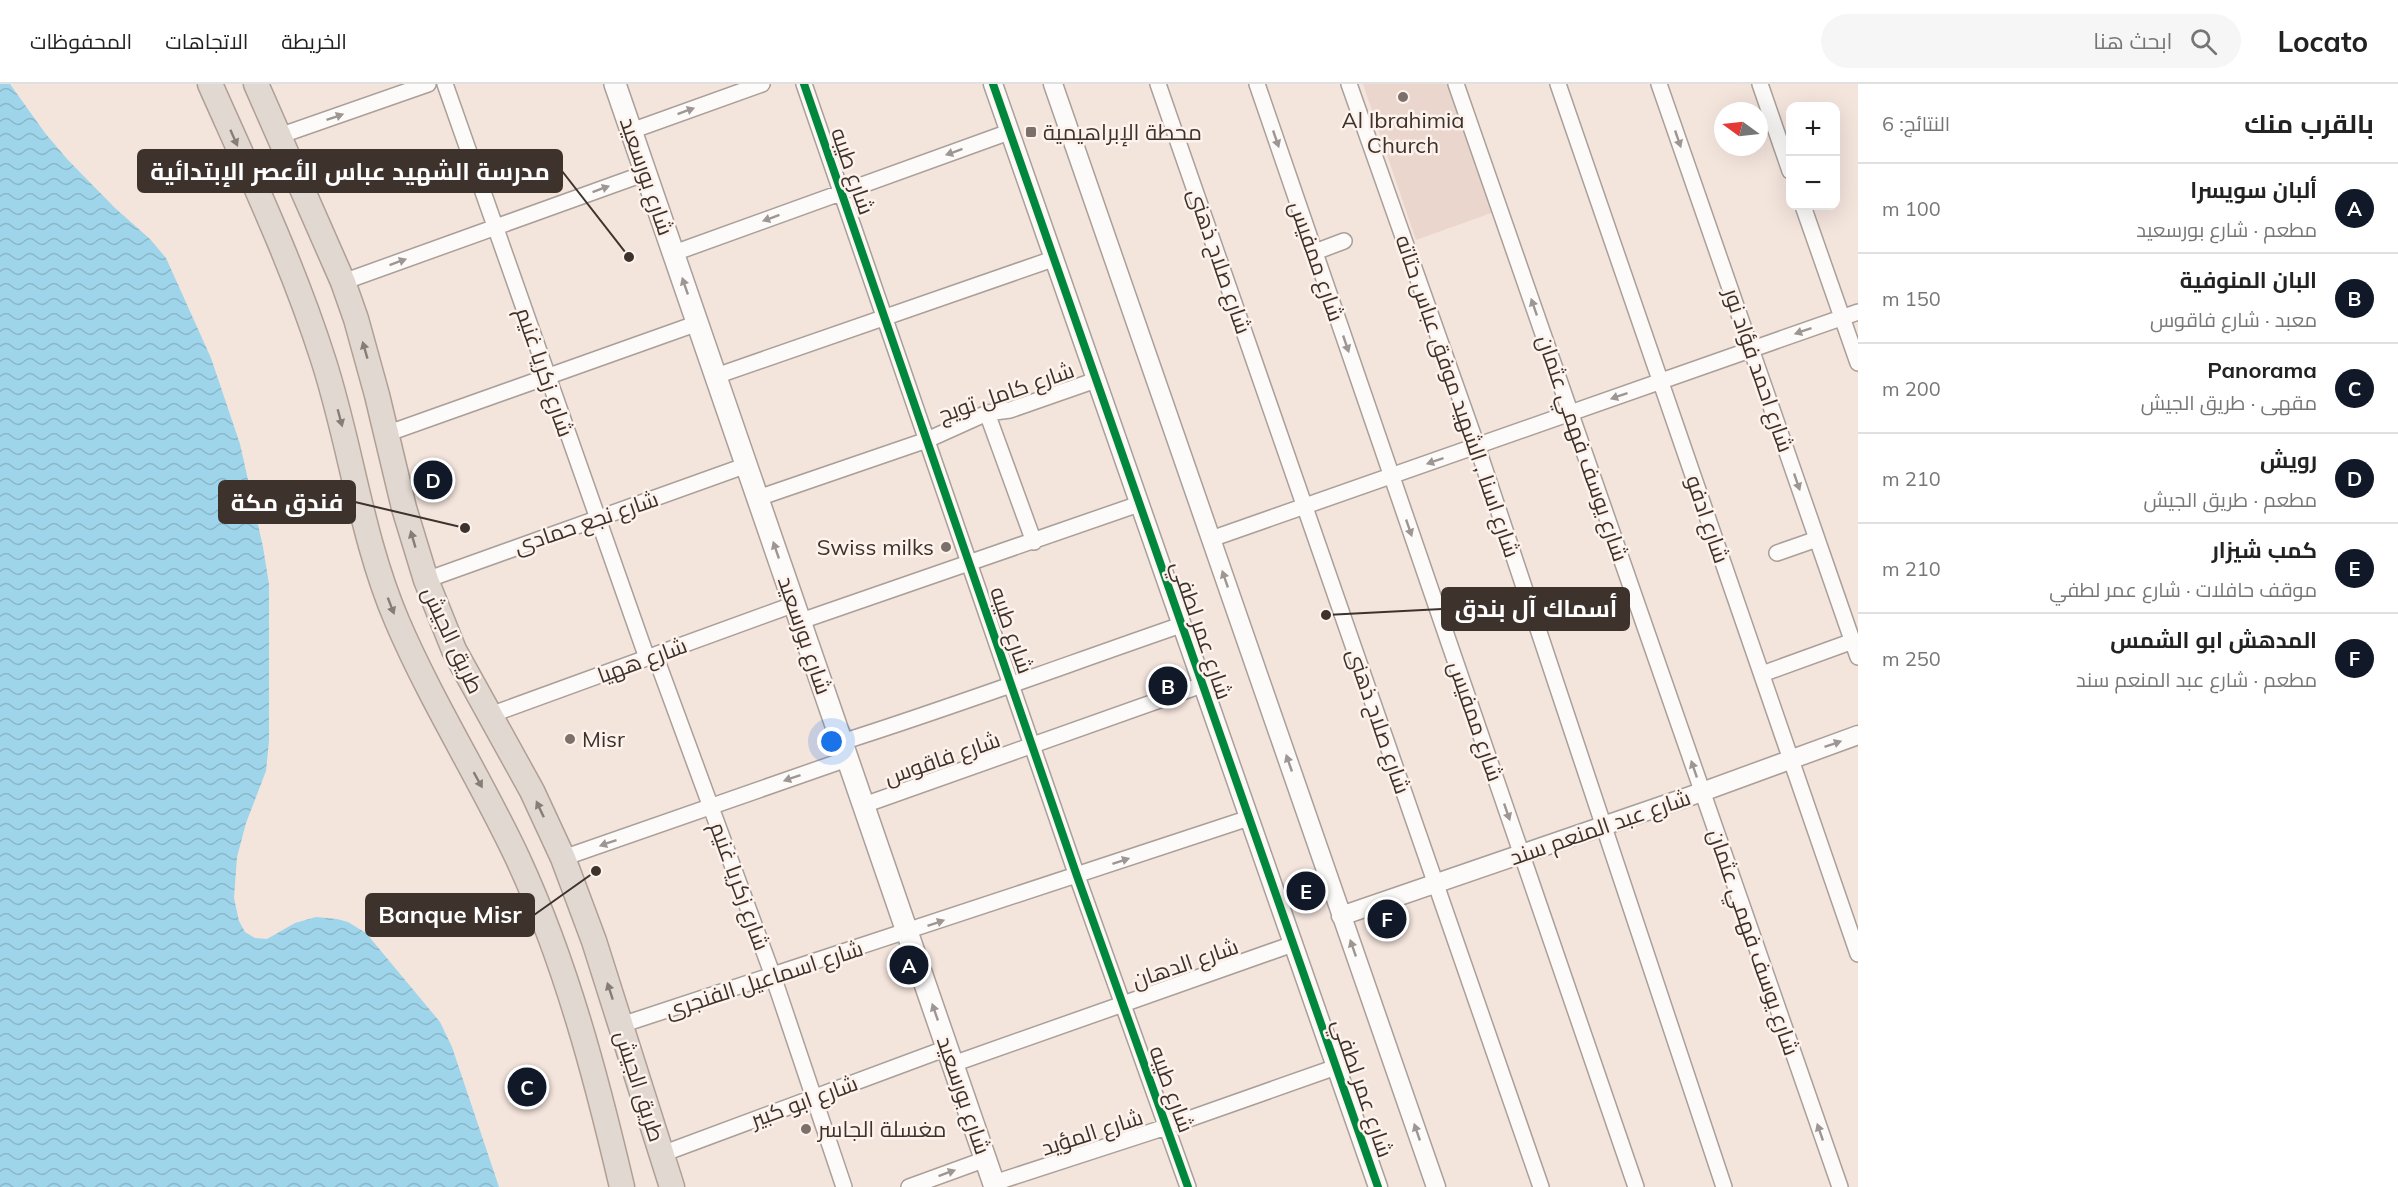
<!DOCTYPE html>
<html lang="ar">
<meta charset="utf-8">
<style>
body{margin:0;font-family:Mulish,Cairo,sans-serif;background:#f6f6f6;color:#222;direction:rtl}
.controls{position:absolute;right:18px;top:18px;display:grid;overflow:hidden;border-radius:12px;box-shadow:0 6px 24px #0002}
.controls button{width:54px;height:54px;display:grid;place-items:center;padding:0;border:0;border-bottom:2px solid #e0e0e0;background:#fff;color:#222;font:30px sans-serif}
.compass{position:absolute;left:1714px;top:18px;width:54px;height:54px;border-radius:50%;background:#fff;box-shadow:0 6px 24px #0002;rotate:285deg}
.you{position:absolute;left:832px;top:658px;width:21px;height:21px;margin:-15px;border:4px solid #fff;border-radius:50%;background:#1a73e8;box-shadow:0 0 0 9px #1a73e833}
.badge{display:grid;place-items:center;width:39px;height:39px;border-radius:50%;background:#111827;color:#fff;font-size:20px;font-weight:700}
.pin{position:absolute;translate:-50% -50%;border:3px solid #fff;box-shadow:0 2px 6px #0006}
.list{margin:0;padding:0;list-style:none}
h2{display:flex;justify-content:space-between;align-items:center;height:78px;margin:0;padding:0 24px;font-size:26px}
h2 small{font-size:20px;font-weight:400;color:#767676}
.list li{display:grid;grid-template-columns:39px 1fr auto;gap:18px;align-items:center;box-sizing:border-box;height:90px;padding:0 24px;border-top:2px solid #e0e0e0}
.list b{display:block;font-size:22px;white-space:nowrap}
.list p{margin:0;font-size:20px;white-space:nowrap;color:#767676}
.list em{font-size:20px;font-style:normal;color:#767676}
.icon{flex:none;width:33px;height:33px;fill:none;stroke:currentColor;stroke-width:2;stroke-linecap:round;stroke-linejoin:round}
.map{position:relative;flex:none;width:1858px;height:1103px;overflow:hidden;direction:ltr}
header{display:flex;align-items:center;gap:36px;box-sizing:border-box;height:84px;padding:0 30px;background:#fff;border-bottom:2px solid #e0e0e0}
header strong{font-size:28px}
nav{display:flex;gap:33px;margin-inline-start:auto;font-size:21px}
.search{width:420px;height:54px;background:#f6f6f6;display:flex;align-items:center;gap:15px;box-sizing:border-box;padding:0 21px;border-radius:33px;color:#767676;font-size:22px}
main{display:flex}
aside{flex:1;background:#fff}
.map>svg:first-child{display:block}
.education{fill:#ead6cd}
.water{fill:url(#water-waves)}
.lines{fill:none;stroke-linecap:round;stroke-linejoin:round}
.minor-casing{stroke:#aa9f99;stroke-width:18}
.tertiary-casing{stroke:#aa9f99;stroke-width:21}
.secondary-casing{stroke:#aa9f99;stroke-width:24}
.trunk-casing{stroke:#af9f94;stroke-width:27}
.minor{stroke:#fdfbfa;stroke-width:15}
.tertiary{stroke:#fdfbfa;stroke-width:18}
.secondary{stroke:#fdfbfa;stroke-width:21}
.trunk{stroke:#e2d8d2;stroke-width:24}
.cycleway-casing{stroke:#fdf2ec;stroke-width:11}
.cycleway{stroke:#00873e;stroke-width:8}
.oneway{fill:#9d9693}
.oneway2{fill:#877d77}
.poi-dot{fill:#7d706a;stroke:#fdf2ec;stroke-width:2}
.labels{text-anchor:middle;stroke-width:5;stroke-linejoin:round;paint-order:stroke}
.poi-label{font-size:22px;fill:#3d322c;stroke:#fdf2ec;text-anchor:start}
.street-label{font-size:22px;fill:#3d322c;stroke:#fdf2ec}
.leader{fill:none;stroke:#3d322c;stroke-width:2}
.callout-dot{fill:#3d322c;stroke:#fdf2ec;stroke-width:2}
.callout{fill:#3d322c;stroke:#3d322c;stroke-width:2}
.callout-label{font-size:24px;text-anchor:middle;font-weight:bold;fill:#fff}
</style>
<header>
<strong>Locato</strong>
<div class="search"><svg class="icon" aria-label="search" viewBox="0 0 24 24"><circle cx="10" cy="10" r="6"/><path d="M15 15l6 6"/></svg>ابحث هنا</div>
<nav><a>الخريطة</a><a>الاتجاهات</a><a>المحفوظات</a></nav>
</header>
<main>
<aside>
<h2>بالقرب منك<small>النتائج: 6</small></h2>
<ul class="list">
<li><span class="badge">A</span><div><b>ألبان سويسرا</b><p>مطعم · شارع بورسعيد</p></div><em>100 m</em></li>
<li><span class="badge">B</span><div><b>البان المنوفية</b><p>معبد · شارع فاقوس</p></div><em>150 m</em></li>
<li><span class="badge">C</span><div><b>Panorama</b><p>مقهى · طريق الجيش</p></div><em>200 m</em></li>
<li><span class="badge">D</span><div><b>رويش</b><p>مطعم · طريق الجيش</p></div><em>210 m</em></li>
<li><span class="badge">E</span><div><b>كمب شيزار</b><p>موقف حافلات · شارع عمر لطفي</p></div><em>210 m</em></li>
<li><span class="badge">F</span><div><b>المدهش ابو الشمس</b><p>مطعم · شارع عبد المنعم سند</p></div><em>250 m</em></li>
</ul>
</aside>
<div class="map">
<svg width="1858" height="1103" viewBox="0 0 1858 1103">
<defs>
<pattern id="water-waves" width="16" height="10" patternUnits="userSpaceOnUse" patternTransform="scale(1.5)"><rect width="16" height="10" fill="#9fd5ea"/><path d="M0 5q4-4 8 0t8 0" fill="none" stroke="#8ab7c9"/></pattern>
</defs>
<rect width="100%" height="100%" fill="#f3e4dc"/>
<path class="education" d="M1363 0H1450L1494 128 1416 156Z"/>
<path class="water" d="M0 0H10L45 49 67 75 115 124 150 155 166 174 211 274 240 360 263 463 269 500V657L266 687 246 739 237 773 234 814 239 837 245 848 255 854 267 855 295 839 316 833 337 835 348 838 366 849 440 938 452 963 499 1103H0Z"/>
<g class="lines">
<defs>
<path id="minor" d="M445 0 647 574
M804 0 1077 792 1188 1103
M1158 0 1541 1103
M1257 0 1636 1103
M1349 0 1477 362 1724 1103
M1456 0 1840 1103
M1558 0 1858 870
M1659 0 1858 573
M1760 0 1790 87
M631 47 762 0
M279 52 428 0
M1803 122 1858 279
M1315 168 1344 157
M674 169 1009 48
M343 198 646 89
M716 292 1053 175
M987 329 1034 458
M386 350 698 239
M758 414 927 356 987 329 1010 326 1096 296
M1211 455 1858 228
M1777 469 1817 455
M426 496 747 381
M801 537 1139 420
M655 571 773 892 844 1103
M1762 590 1853 557
M490 631 795 520
M842 658C956 622 1068 580 1181 541
M864 721 1202 601
M563 774 847 675
M621 941 1249 734
M953 980 1293 860
M662 1070 947 964
M994 1099 1166 1043 1336 983
M909 1103 986 1075"/>
<path id="tertiary" d="M993 0 1378 1103
M1053 0 1436 1103
M1341 832 1702 708 1858 651"/>
<path id="secondary" d="M615 0 995 1103"/>
<path id="trunk" d="M210 0C250 90 293 181 323 275 351 361 361 453 397 537 432 619 480 694 518 775 566 879 596 992 622 1103
M256 0 343 198 356 235 377 311 404 424 426 496 454 566 532 707 563 774 594 857 672 1103"/>
</defs>
<use href="#minor" class="minor-casing"/>
<use href="#tertiary" class="tertiary-casing"/>
<use href="#secondary" class="secondary-casing"/>
<use href="#trunk" class="trunk-casing"/>
<use href="#minor" class="minor"/>
<use href="#tertiary" class="tertiary"/>
<use href="#secondary" class="secondary"/>
<use href="#trunk" class="trunk"/>
<defs>
<path id="cycleway" d="M804 0 1077 792 1188 1103
M993 0 1378 1103"/>
</defs>
<use href="#cycleway" class="cycleway-casing"/>
<use href="#cycleway" class="cycleway"/>
</g>
<defs><path id="oneway-solid" d="M-6-.8H1V-3.2L6.5 0L1 3.2V.8H-6Z" transform="scale(1.5)"/></defs>
<g class="oneway">
<use href="#oneway-solid" transform="translate(686 27) rotate(-20)"/>
<use href="#oneway-solid" transform="translate(335 33) rotate(-19)"/>
<use href="#oneway-solid" transform="translate(1276 55) rotate(71)"/>
<use href="#oneway-solid" transform="translate(1678 55) rotate(71)"/>
<use href="#oneway-solid" transform="translate(954 68) rotate(160)"/>
<use href="#oneway-solid" transform="translate(601 105) rotate(-20)"/>
<use href="#oneway-solid" transform="translate(771 134) rotate(160)"/>
<use href="#oneway-solid" transform="translate(398 178) rotate(-20)"/>
<use href="#oneway-solid" transform="translate(685 202) rotate(-109)"/>
<use href="#oneway-solid" transform="translate(1534 223) rotate(-109)"/>
<use href="#oneway-solid" transform="translate(1803 247) rotate(161)"/>
<use href="#oneway-solid" transform="translate(1346 260) rotate(71)"/>
<use href="#oneway-solid" transform="translate(1619 312) rotate(161)"/>
<use href="#oneway-solid" transform="translate(1435 377) rotate(161)"/>
<use href="#oneway-solid" transform="translate(1797 398) rotate(71)"/>
<use href="#oneway-solid" transform="translate(1409 444) rotate(71)"/>
<use href="#oneway-solid" transform="translate(776 466) rotate(-109)"/>
<use href="#oneway-solid" transform="translate(1225 495) rotate(-109)"/>
<use href="#oneway-solid" transform="translate(1833 660) rotate(-19)"/>
<use href="#oneway-solid" transform="translate(1289 679) rotate(-109)"/>
<use href="#oneway-solid" transform="translate(1694 685) rotate(-109)"/>
<use href="#oneway-solid" transform="translate(792 694) rotate(161)"/>
<use href="#oneway-solid" transform="translate(1507 728) rotate(71)"/>
<use href="#oneway-solid" transform="translate(608 759) rotate(161)"/>
<use href="#oneway-solid" transform="translate(1121 777) rotate(-18)"/>
<use href="#oneway-solid" transform="translate(936 839) rotate(-19)"/>
<use href="#oneway-solid" transform="translate(1353 864) rotate(-109)"/>
<use href="#oneway-solid" transform="translate(935 928) rotate(-109)"/>
<use href="#oneway-solid" transform="translate(1417 1048) rotate(-109)"/>
<use href="#oneway-solid" transform="translate(1820 1048) rotate(-109)"/>
<use href="#oneway-solid" transform="translate(947 1089) rotate(-20)"/>
</g>
<g class="oneway2">
<use href="#oneway-solid" transform="translate(234 54) rotate(66)"/>
<use href="#oneway-solid" transform="translate(365 266) rotate(-106)"/>
<use href="#oneway-solid" transform="translate(340 334) rotate(75)"/>
<use href="#oneway-solid" transform="translate(413 455) rotate(-106)"/>
<use href="#oneway-solid" transform="translate(391 522) rotate(69)"/>
<use href="#oneway-solid" transform="translate(478 696) rotate(61)"/>
<use href="#oneway-solid" transform="translate(540 725) rotate(-115)"/>
<use href="#oneway-solid" transform="translate(610 907) rotate(-108)"/>
</g>
<g class="poi-dot">
<circle cx="1403" cy="13" r="6"/>
<rect x="1025" y="42" width="12" height="12" rx="3"/>
<circle cx="946" cy="463" r="6"/>
<circle cx="570" cy="655" r="6"/>
<circle cx="806" cy="1045" r="6"/>
</g>
<g class="labels">
<g class="poi-label">
<text x="1403" y="44" text-anchor="middle">Al Ibrahimia<tspan x="1403" dy="25">Church</tspan></text>
<text x="1043" y="56">محطة الإبراهيمية</text>
<text x="934" y="471" text-anchor="end">Swiss milks</text>
<text x="582" y="663">Misr</text>
<text x="818" y="1053">مغسلة الجاسر</text>
</g>
<g class="street-label">
<text transform="translate(853 87) rotate(71)" y="8">شارع طيبه</text>
<text transform="translate(647 92) rotate(71)" y="8">شارع بورسعيد</text>
<text transform="translate(1220 177) rotate(71)" y="8">شارع صلاح ذهنى</text>
<text transform="translate(1317 177) rotate(71)" y="8">شارع ممفيس</text>
<text transform="translate(1759 286) rotate(71)" y="8">شارع احمد فؤاد نور</text>
<text transform="translate(545 288) rotate(71)" y="8">شارع زكريا غنيم</text>
<text transform="translate(1006 308) rotate(-19)" y="8">شارع كامل تويج</text>
<text transform="translate(1458 312) rotate(71)" y="8">شارع اسنا , الشهيد موفق عباس حتاته</text>
<text transform="translate(1583 364) rotate(71)" y="8">شارع يوسف فهمي عثمان</text>
<text transform="translate(1708 435) rotate(71)" y="8">شارع ادفو</text>
<text transform="translate(586 438) rotate(-19)" y="8">شارع نجع حمادى</text>
<text transform="translate(1012 546) rotate(71)" y="8">شارع طيبه</text>
<text transform="translate(1202 546) rotate(71)" y="8">شارع عمر لطفي</text>
<text transform="translate(805 551) rotate(71)" y="8">شارع بورسعيد</text>
<text transform="translate(453 556) rotate(65)" y="8">طريق الجيش</text>
<text transform="translate(642 576) rotate(-20)" y="8">شارع ههيا</text>
<text transform="translate(1379 637) rotate(71)" y="8">شارع صلاح ذهنى</text>
<text transform="translate(1476 637) rotate(71)" y="8">شارع ممفيس</text>
<text transform="translate(942 674) rotate(-19)" y="8">شارع فاقوس</text>
<text transform="translate(1600 743) rotate(-19)" y="8">شارع عبد المنعم سند</text>
<text transform="translate(740 802) rotate(70)" y="8">شارع زكريا غنيم</text>
<text transform="translate(1754 858) rotate(71)" y="8">شارع يوسف فهمي عثمان</text>
<text transform="translate(1185 879) rotate(-19)" y="8">شارع الدهان</text>
<text transform="translate(764 895) rotate(-18)" y="8">شارع اسماعيل الفنجرى</text>
<text transform="translate(640 1002) rotate(72)" y="8">طريق الجيش</text>
<text transform="translate(1363 1004) rotate(71)" y="8">شارع عمر لطفي</text>
<text transform="translate(1172 1005) rotate(70)" y="8">شارع طيبه</text>
<text transform="translate(964 1011) rotate(71)" y="8">شارع بورسعيد</text>
<text transform="translate(804 1017) rotate(-20)" y="8">شارع ابو كبير</text>
<text transform="translate(1092 1048) rotate(-18)" y="8">شارع المؤيد</text>
</g>
</g>
<path class="leader" d="M629 173L562 87M465 444L355 418M1326 531L1442 525M596 787L534 831"/>
<g class="callout-dot">
<circle cx="629" cy="173" r="6"/>
<circle cx="465" cy="444" r="6"/>
<circle cx="1326" cy="531" r="6"/>
<circle cx="596" cy="787" r="6"/>
</g>
<g class="callout">
<rect x="138" y="66" width="424" height="42" rx="6"/>
<rect x="219" y="397" width="136" height="42" rx="6"/>
<rect x="1442" y="504" width="187" height="42" rx="6"/>
<rect x="366" y="810" width="168" height="42" rx="6"/>
</g>
<g class="callout-label">
<text x="350" y="96">مدرسة الشهيد عباس الأعصر الإبتدائية</text>
<text x="287" y="427">فندق مكة</text>
<text x="1536" y="533">أسماك آل بندق</text>
<text x="450" y="839">Banque Misr</text>
</g>
</svg>
<div class="controls">
<button>+</button>
<button>−</button>
</div>
<svg class="compass" viewBox="-18 -18 36 36"><path d="M0-13l5 13h-10z" fill="#e53935"/><path d="M0 13l5-13h-10z" fill="#767676"/></svg>
<div class="you"></div>
<div class="pin badge" style="left:909px;top:881px">A</div>
<div class="pin badge" style="left:1168px;top:602px">B</div>
<div class="pin badge" style="left:527px;top:1003px">C</div>
<div class="pin badge" style="left:433px;top:396px">D</div>
<div class="pin badge" style="left:1306px;top:807px">E</div>
<div class="pin badge" style="left:1387px;top:835px">F</div>
</div>
</main>
